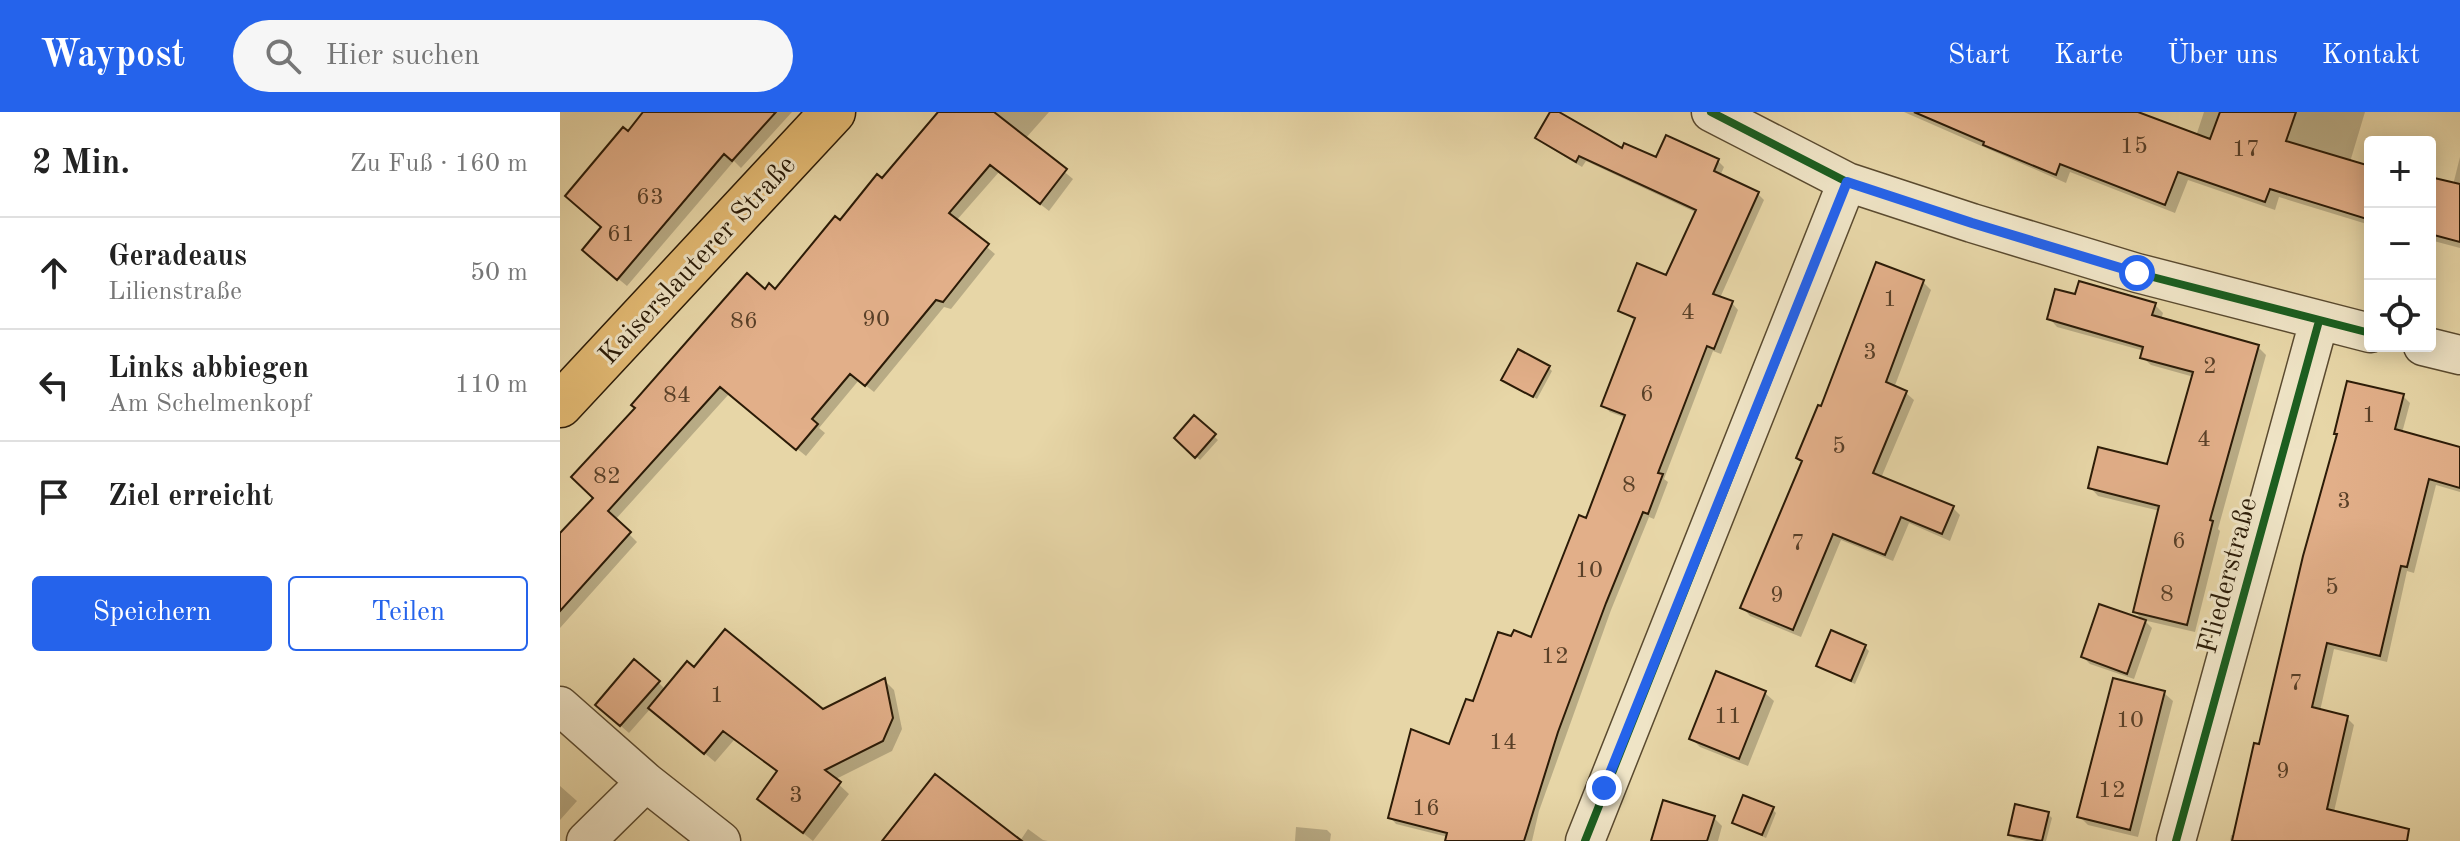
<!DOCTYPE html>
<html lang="de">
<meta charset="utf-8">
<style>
body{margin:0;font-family:"Old Standard TT",serif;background:#f6f6f6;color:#222}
.controls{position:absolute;right:24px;top:24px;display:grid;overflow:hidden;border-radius:8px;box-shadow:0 4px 20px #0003}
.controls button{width:72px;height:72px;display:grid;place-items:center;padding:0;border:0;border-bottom:2px solid #e0e0e0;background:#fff;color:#222;font:40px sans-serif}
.stop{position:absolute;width:24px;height:24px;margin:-18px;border:6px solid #2563eb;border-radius:50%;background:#fff}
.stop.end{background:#2563eb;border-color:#fff;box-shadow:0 2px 8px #0008}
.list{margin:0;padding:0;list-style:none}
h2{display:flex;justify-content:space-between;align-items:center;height:104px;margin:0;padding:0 32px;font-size:34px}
h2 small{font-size:26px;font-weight:400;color:#767676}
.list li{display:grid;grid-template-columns:52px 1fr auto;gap:24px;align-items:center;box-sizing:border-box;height:112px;padding:0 32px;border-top:2px solid #e0e0e0}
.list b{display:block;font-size:30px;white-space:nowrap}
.list p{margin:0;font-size:26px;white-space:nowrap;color:#767676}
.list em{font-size:26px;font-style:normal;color:#767676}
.actions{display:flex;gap:16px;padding:24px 32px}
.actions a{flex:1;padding:18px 0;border:2px solid #2563eb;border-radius:8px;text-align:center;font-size:28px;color:#2563eb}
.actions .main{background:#2563eb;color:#fff}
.icon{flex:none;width:44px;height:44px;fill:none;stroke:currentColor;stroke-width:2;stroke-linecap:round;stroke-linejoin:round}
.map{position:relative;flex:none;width:1900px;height:729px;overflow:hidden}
header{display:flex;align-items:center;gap:48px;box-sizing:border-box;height:112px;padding:0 40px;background:#2563eb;color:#fff}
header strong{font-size:38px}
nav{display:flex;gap:44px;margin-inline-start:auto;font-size:28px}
.search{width:560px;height:72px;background:#f6f6f6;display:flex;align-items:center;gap:20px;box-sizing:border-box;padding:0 28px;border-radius:44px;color:#767676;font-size:30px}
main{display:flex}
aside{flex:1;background:#fff}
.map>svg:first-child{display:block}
.shadow{fill:#0003}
.building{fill:#e2af89;stroke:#2b1b07;stroke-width:2}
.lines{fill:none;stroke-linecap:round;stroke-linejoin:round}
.minor-casing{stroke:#5a4a2f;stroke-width:41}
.major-casing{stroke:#2b1b07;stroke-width:47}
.minor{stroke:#efe4c6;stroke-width:38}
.major{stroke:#e4bb74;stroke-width:44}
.cycleway-casing{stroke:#efe4c6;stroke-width:13}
.cycleway{stroke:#1b5e20;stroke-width:8}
.route{stroke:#2563eb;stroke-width:10}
.labels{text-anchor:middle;stroke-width:6;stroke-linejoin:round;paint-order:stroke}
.number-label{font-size:24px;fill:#594028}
.street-label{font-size:28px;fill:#2b1b07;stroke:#efe4c6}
</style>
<header>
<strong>Waypost</strong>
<div class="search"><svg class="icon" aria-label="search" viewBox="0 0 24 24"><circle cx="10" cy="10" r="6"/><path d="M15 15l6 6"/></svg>Hier suchen</div>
<nav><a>Start</a><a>Karte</a><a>Über uns</a><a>Kontakt</a></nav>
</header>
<main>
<aside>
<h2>2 Min.<small>Zu Fuß · 160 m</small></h2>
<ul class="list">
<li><svg class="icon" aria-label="ahead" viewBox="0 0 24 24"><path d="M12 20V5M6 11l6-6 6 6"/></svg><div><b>Geradeaus</b><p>Lilienstraße</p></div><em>50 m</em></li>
<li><svg class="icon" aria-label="left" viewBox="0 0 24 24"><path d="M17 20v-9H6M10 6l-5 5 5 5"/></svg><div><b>Links abbiegen</b><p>Am Schelmenkopf</p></div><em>110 m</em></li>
<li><svg class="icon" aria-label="arrive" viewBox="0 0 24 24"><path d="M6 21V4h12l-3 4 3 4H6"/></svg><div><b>Ziel erreicht</b></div></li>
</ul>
<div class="actions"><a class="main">Speichern</a><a>Teilen</a></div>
</aside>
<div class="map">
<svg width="1900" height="729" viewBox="0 0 1900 729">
<rect width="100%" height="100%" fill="#e7d6a7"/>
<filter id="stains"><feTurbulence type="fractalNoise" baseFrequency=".0025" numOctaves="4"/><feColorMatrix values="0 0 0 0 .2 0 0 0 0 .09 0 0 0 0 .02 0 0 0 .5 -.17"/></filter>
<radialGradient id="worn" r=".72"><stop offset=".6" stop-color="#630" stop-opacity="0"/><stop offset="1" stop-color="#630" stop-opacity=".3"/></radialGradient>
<path class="shadow" d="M86 0H232L181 56 174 49 67 174 33 146 68 21Z
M381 0H489L465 27 513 67 489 99 439 60 396 109 435 142 391 197 384 195 314 280 299 268 259 316 265 321 246 344 169 282 55 408 77 430 0 516V426L205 179 216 180 322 69Z
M992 0 1063 38 1097 48 1158 49 1164 55 1160 64 1198 82 1204 88 1160 186 1172 191 1178 198 1161 242 1153 239 1104 367 1108 370 1094 407 1089 405 1051 498 979 699 972 729H888V725L836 712 830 705 890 634 914 592 972 527 1027 409 1066 306 1050 300 1043 293 1076 209 1060 199 1107 166 1137 101 1026 49 1022 55 984 32 977 26Z
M1344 0H1572L1636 24 1644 0H1805L1790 50 1810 56V113L1719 85 1715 98 1628 68 1615 101 1510 60 1506 71Z
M1900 45V136L1870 128V67L1893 73Z
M1363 170 1371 178 1334 276 1346 281 1354 288 1321 366 1393 396 1400 403 1390 429 1349 411 1333 449 1281 428 1241 525 1190 504 1183 496 1243 351 1238 346 1262 297Z
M1595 193 1603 201 1601 208 1698 235 1706 243 1658 417 1660 419 1635 520 1583 508 1575 500 1600 399 1538 384 1530 375 1609 355 1634 265 1591 253 1582 245 1584 239 1497 215 1489 206Z
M989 256 992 259 977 287 943 268Z
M1843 284 1850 291 1842 321 1900 336V380L1876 373 1854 461 1847 459 1827 550 1774 537 1760 599 1787 606 1794 613 1773 704 1771 729H1670L1671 723H1675L1700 634Z
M634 306 658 328 640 348 616 326Z
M1585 509 1592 516 1574 567 1530 552 1523 545Z
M1305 535 1309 539 1295 572 1258 554Z
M134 558 263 599 324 568 334 578 342 617 332 639 274 668 289 682 253 729 200 687 219 661 174 628 155 650 91 596 69 621 46 601 98 570 105 577Z
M1205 581 1214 589 1188 654 1140 635 1132 627Z
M1604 581 1613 589 1578 725 1528 713 1519 704Z
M0 674 17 689 0 708Z
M1212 697 1216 701 1206 726 1174 711Z
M1488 702 1492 706 1486 729H1467L1454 726 1450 722Z
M1154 706 1162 714 1158 729H1093Z
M736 715 767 718 771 722 770 729H735Z
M468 717 483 728 488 729H460Z"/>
<path class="building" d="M83 0H216L172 49 164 42 57 168 22 138 41 115 5 84 63 15 68 19Z
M378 0H434L507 57 480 92 430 53 389 101 429 132 383 190 376 188 305 274 290 262 252 307 258 312 236 338 160 275 48 399 71 420 0 499V421L33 386 11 365 75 296 71 293 187 161 205 177 209 171 215 177 275 104 280 108 317 62 322 66Z
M990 0H999L1062 36 1064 31 1096 45 1106 23 1159 47 1154 59 1199 80 1153 182 1173 189 1154 237 1147 234 1098 361 1103 362 1088 402 1083 400 1046 491 998 620 964 729H885L887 721 828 706 851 617 889 632 906 587 913 589 938 520 951 524 954 518 971 525 1019 403 1026 406 1065 303 1041 294 1075 206 1058 199 1077 151 1106 163 1136 98 1019 44 1016 50 975 26Z
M1354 0H1578L1650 27 1660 0H1736L1726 29 1810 54V108L1710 77 1705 90 1618 60 1605 93 1500 52 1496 63 1423 33 1424 30Z
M1870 65 1900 72V130L1870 122Z
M1316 150 1364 168 1326 270 1347 279 1313 361 1394 394 1382 422 1341 405 1325 443 1273 422 1233 518 1180 496 1242 349 1236 346 1258 293 1261 294Z
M1519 169 1596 191 1592 203 1699 233 1650 408 1653 409 1627 513 1573 500 1599 394 1528 376 1538 335 1607 352 1633 260 1580 246 1583 235 1487 207 1495 177 1515 182Z
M958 237 990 254 973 285 941 268Z
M1787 269 1844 282 1835 317 1900 335V376L1869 367 1847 455 1841 454 1820 544 1767 531 1752 595 1788 604 1767 697 1849 717 1847 729H1672L1694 631 1699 632 1743 444 1777 322H1774Z
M634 303 656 322 635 346 614 326Z
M1539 492 1586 508 1567 562 1521 545Z
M165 517 263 597 325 566 333 606 323 629 265 658 281 670 243 721 197 687 217 659 163 619 144 642 88 596 127 549 134 555Z
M1271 518 1306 533 1291 569 1256 554Z
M74 547 100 569 60 614 35 593Z
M1156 559 1206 579 1179 647 1129 627Z
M1553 566 1605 579 1570 718 1517 705Z
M375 662 462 729H322Z
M1183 683 1214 695 1202 723 1172 711Z
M1103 688 1155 704 1147 729H1091Z
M1455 692 1489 700 1482 729 1448 723Z"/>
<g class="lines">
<defs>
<path id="minor" d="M1151 0 1287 70 1412 111 1577 161 1810 221
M1863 234 1900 243
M0 594 86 670 161 729
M26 729 86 670
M1025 729 1287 70
M1616 729 1759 209"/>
<path id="major" d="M0 293 273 0"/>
</defs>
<use href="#minor" class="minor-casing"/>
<use href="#major" class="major-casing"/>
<use href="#minor" class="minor"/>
<use href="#major" class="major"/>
<defs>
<path id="cycleway" d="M1151 0 1287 70 1412 111 1577 161 1810 221
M1025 729 1287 70
M1616 729 1759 209"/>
</defs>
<use href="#cycleway" class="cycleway-casing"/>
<use href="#cycleway" class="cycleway"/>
</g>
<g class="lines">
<path class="route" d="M1044 676 1287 70 1412 111 1577 161"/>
</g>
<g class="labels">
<g class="number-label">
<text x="1574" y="41">15</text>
<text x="1686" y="44">17</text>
<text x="90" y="92">63</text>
<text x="61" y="129">61</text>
<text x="1330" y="194">1</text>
<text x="1128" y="207">4</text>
<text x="316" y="214">90</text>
<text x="184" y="216">86</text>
<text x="1310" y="247">3</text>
<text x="1650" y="261">2</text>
<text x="1087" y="289">6</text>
<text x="117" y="290">84</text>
<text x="1809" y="310">1</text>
<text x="1644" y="334">4</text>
<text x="1279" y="341">5</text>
<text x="47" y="371">82</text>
<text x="1069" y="380">8</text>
<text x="1784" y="396">3</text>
<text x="1619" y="436">6</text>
<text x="1238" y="438">7</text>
<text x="1029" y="465">10</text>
<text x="1772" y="482">5</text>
<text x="1607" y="489">8</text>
<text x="1217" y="490">9</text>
<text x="995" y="551">12</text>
<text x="1736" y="578">7</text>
<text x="157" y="590">1</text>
<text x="1168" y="611">11</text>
<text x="1570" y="615">10</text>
<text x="943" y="637">14</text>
<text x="1723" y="666">9</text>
<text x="1552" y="685">12</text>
<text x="236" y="690">3</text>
<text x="866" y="703">16</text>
</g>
<g class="street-label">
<text transform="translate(136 147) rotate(-47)" y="10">Kaiserslauterer Straße</text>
<text transform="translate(1666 463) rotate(-75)" y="10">Fliederstraße</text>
</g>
</g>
<rect width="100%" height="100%" filter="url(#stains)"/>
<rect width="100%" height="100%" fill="url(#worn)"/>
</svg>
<div class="controls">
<button>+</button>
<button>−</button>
<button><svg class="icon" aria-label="locate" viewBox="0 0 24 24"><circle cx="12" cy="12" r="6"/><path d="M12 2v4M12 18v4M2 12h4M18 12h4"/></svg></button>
</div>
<div class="stop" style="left:1577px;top:161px"></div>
<div class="stop end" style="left:1044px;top:676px"></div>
</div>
</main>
